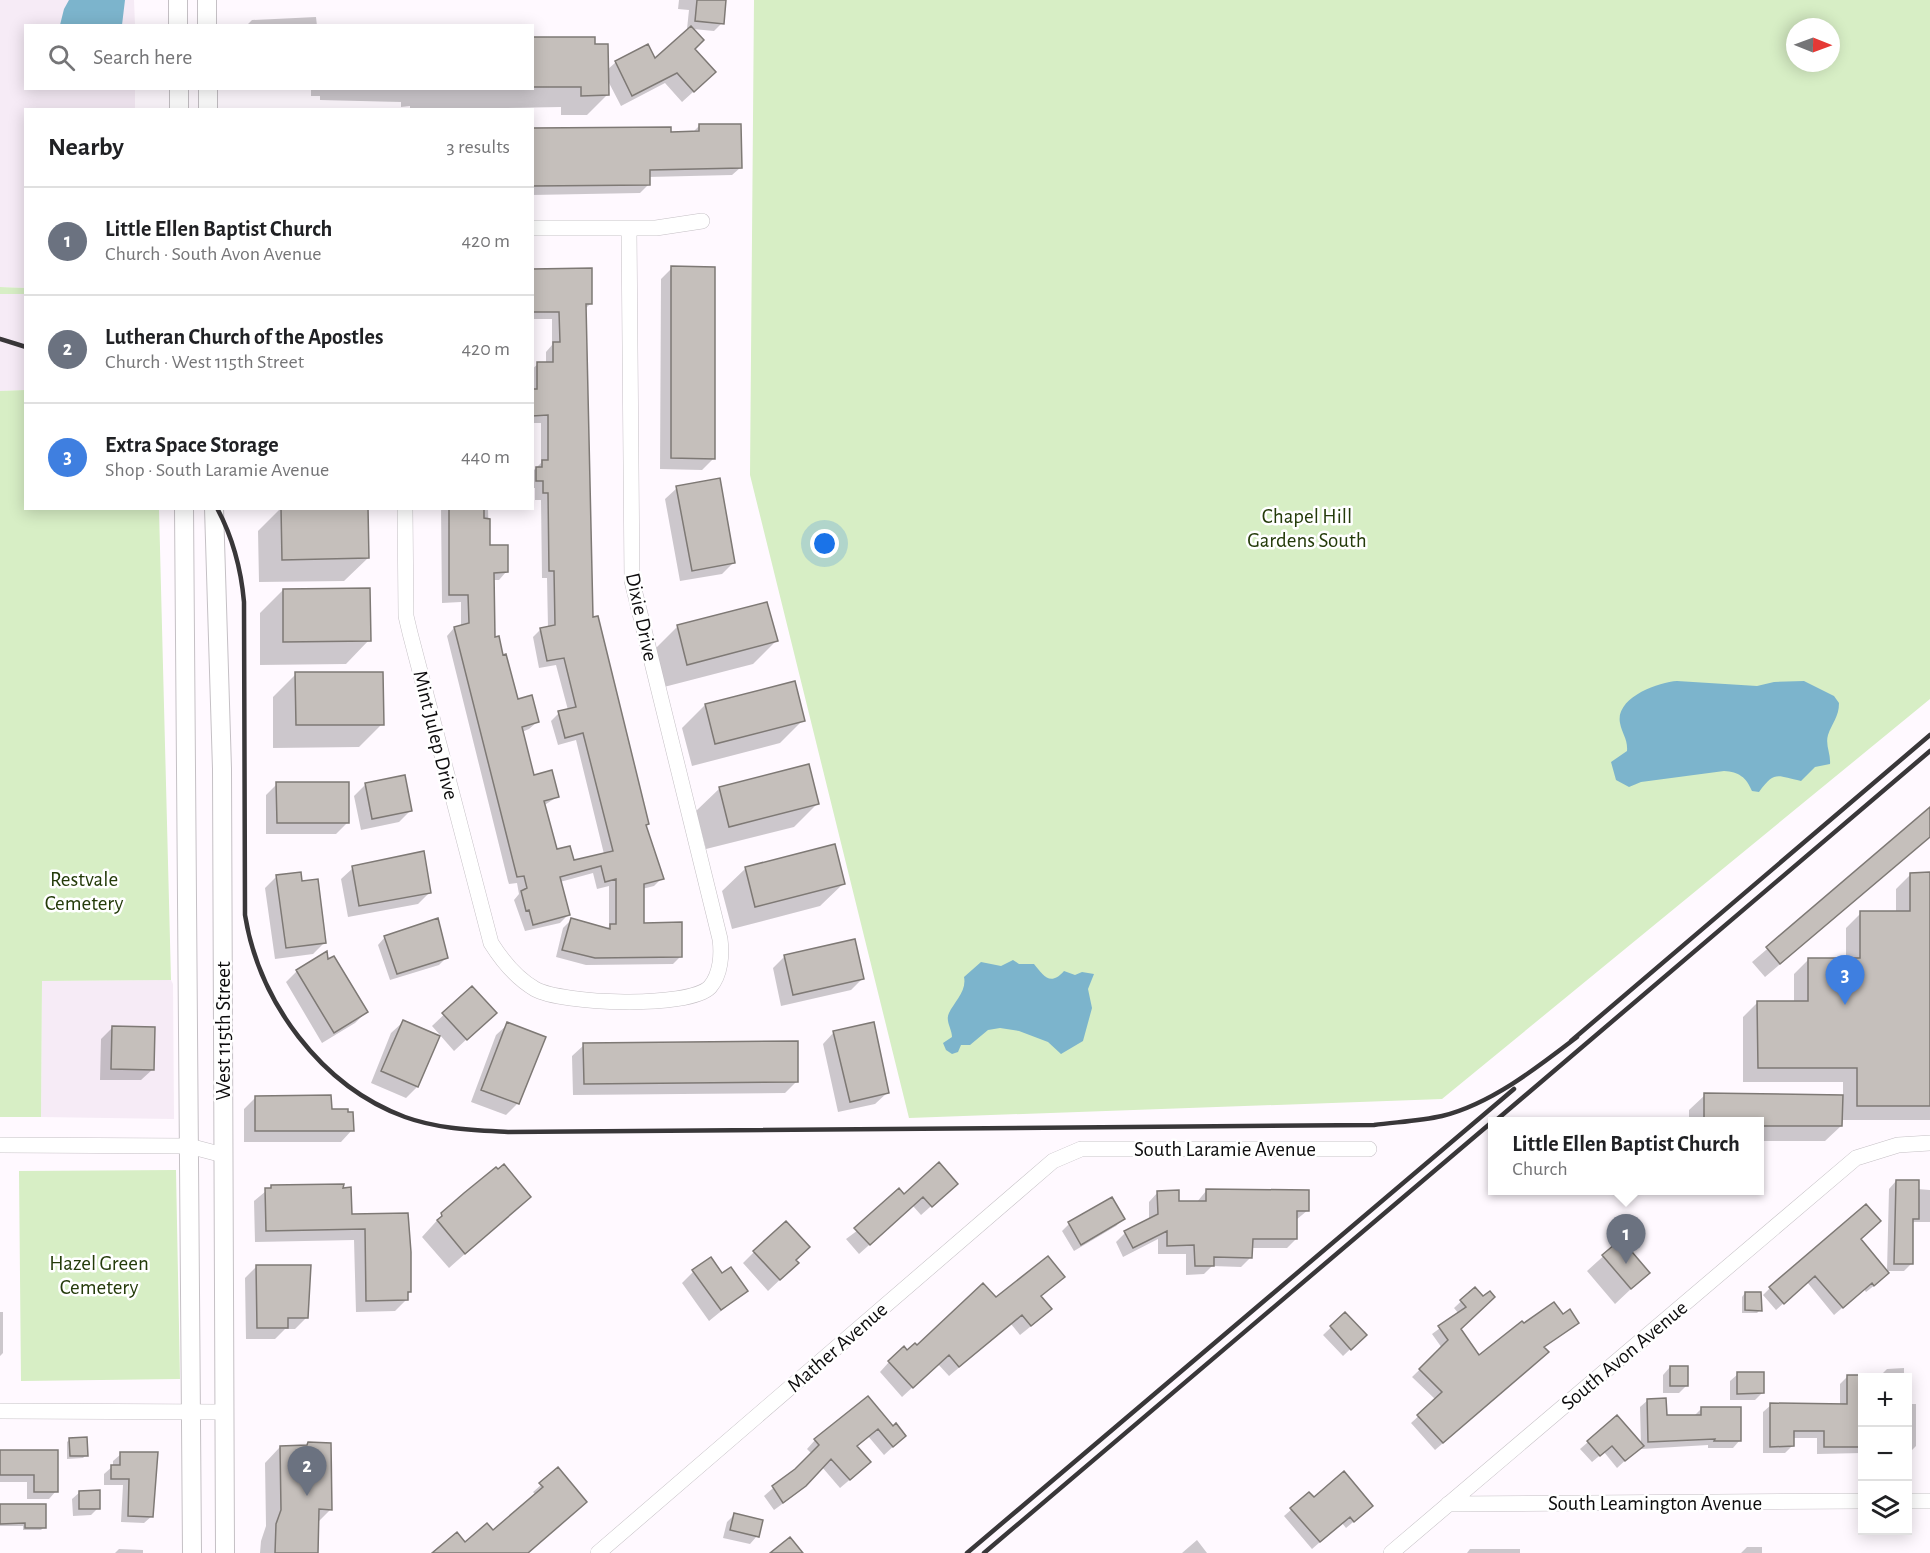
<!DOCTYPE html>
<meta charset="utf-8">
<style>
body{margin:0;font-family:"Alegreya Sans",sans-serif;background:#f6f6f6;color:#202124}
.controls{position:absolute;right:18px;bottom:18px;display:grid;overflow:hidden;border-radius:0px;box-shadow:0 3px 15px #0003}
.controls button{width:54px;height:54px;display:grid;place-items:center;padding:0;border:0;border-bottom:2px solid #e0e0e0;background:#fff;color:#202124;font:30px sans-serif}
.compass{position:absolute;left:1786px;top:18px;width:54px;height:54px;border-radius:50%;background:#fff;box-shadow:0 3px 15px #0003;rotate:91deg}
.you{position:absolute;left:825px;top:544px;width:21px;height:21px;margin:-15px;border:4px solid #fff;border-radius:50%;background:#1a73e8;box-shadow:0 0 0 9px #1a73e833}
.badge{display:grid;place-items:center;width:39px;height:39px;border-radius:50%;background:#1a73e8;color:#fff;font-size:20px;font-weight:700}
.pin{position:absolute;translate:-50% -50px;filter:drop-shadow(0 2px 3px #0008)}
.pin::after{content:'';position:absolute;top:32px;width:21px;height:18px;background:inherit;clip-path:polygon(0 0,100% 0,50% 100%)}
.popup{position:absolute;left:1488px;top:1117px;width:276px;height:78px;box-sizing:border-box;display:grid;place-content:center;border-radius:0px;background:#fff;filter:drop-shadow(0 2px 4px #0005);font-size:20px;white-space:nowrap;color:#757577}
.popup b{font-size:22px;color:#202124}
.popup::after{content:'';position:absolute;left:50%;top:100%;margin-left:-12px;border:12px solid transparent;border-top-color:#fff}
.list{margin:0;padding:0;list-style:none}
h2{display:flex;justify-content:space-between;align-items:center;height:78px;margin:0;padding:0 24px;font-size:26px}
h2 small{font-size:20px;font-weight:400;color:#757577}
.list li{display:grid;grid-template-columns:39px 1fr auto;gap:18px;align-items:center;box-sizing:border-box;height:108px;padding:0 24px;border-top:2px solid #e0e0e0}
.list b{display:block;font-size:22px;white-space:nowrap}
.list p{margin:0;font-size:20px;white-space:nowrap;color:#757577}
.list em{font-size:20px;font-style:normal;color:#757577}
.icon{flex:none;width:33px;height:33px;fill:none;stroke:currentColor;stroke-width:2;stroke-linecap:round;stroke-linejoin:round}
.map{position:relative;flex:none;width:1930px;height:1553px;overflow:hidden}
.search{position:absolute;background:#fff;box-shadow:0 3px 15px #0003;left:24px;top:24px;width:510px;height:66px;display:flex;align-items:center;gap:15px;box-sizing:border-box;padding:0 21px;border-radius:0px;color:#757577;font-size:22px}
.panel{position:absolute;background:#fff;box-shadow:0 3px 15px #0003;left:24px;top:108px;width:510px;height:402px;border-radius:0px}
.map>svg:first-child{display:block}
.built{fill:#f6ebf6}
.green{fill:#d7eec5;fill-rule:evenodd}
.water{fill:#7cb4cc}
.shadow{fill:#0003}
.building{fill:#c5bfbb;stroke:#7e7975;stroke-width:1.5}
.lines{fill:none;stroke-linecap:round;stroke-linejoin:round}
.minor-casing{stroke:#c5c0c5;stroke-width:16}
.tertiary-casing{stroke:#c5c0c5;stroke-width:20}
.minor{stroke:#fff;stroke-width:15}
.tertiary{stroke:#fff;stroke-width:18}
.rail{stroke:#393739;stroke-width:4.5}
.labels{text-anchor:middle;stroke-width:5;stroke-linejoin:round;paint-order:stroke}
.park-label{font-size:21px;fill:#243b0a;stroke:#fff}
.street-label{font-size:21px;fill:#0d0c0d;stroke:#fff}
</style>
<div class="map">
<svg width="1930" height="1553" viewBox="0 0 1930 1553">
<rect width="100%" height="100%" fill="#fff9ff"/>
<path class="built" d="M0 0H134L135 25 26 26V88L135 89V109L26 110 25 288 0 287Z
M0 294H25V390L0 391Z
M171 980 173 984 174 1119 41 1117 42 981Z"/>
<path class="green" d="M754 0H1930V699L1442 1099 909 1118 750 475ZM1795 27H1831V63H1795Z
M0 287 25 288V294H0Z
M25 390 26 508 159 509 171 980 42 981 41 1117H0V391Z
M176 1170 180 1379 21 1381 19 1171Z"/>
<path class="water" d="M69 0H125L122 25H60L64 9Z
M1677 681 1757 686 1774 682 1804 681 1834 696 1839 703C1839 717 1832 723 1828 735 1825 745 1831 754 1830 764L1815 767 1801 781C1777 776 1775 770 1759 792L1752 791C1746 777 1739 772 1724 771L1641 782 1629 787 1616 780 1611 762 1627 751C1628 739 1622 734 1620 723 1615 698 1658 682 1677 681Z
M1013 960 1019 964H1034C1043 975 1050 987 1064 971L1075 975 1082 972 1094 974 1088 989 1092 1008 1083 1041 1061 1054 1048 1042 1019 1031 1000 1028 988 1030 970 1045H961L958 1052 952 1054 946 1050 943 1043 952 1037C952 1029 945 1021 949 1013 954 1002 967 991 964 977L981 962 1001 966Z"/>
<path class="shadow" d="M679 0H725L722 23 714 31 693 29V49L703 83 682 102 665 83 621 106 607 79V95L587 115H561V107L410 110V106L401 107V102L320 100V96H311V90H230L532 88V38L594 46 607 70 616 62 655 61 690 29H687L689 10 678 9Z
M316 17 317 26H246L252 20Z
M699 126 740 168 732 175 648 177V185L640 193 532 195V130L692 133Z
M672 268 714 458 702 470 660 469 661 279Z
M532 270 591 303 585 309 591 618 648 824 645 827 662 878 654 886 642 889V924L681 956 673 964 586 965 556 957 563 928 571 920 606 929 609 927V886L597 889 593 873 560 882 568 915 560 923 525 931 514 900 519 894 517 883 509 884 508 881 447 636 454 628 461 627V602L442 603 441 508H488L489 546 506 572 499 580H492L493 639 517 701 537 722 529 729 522 732 533 777 557 797 543 806 555 851 573 862 604 854 576 740 558 745 551 721 559 713 568 710 556 665 539 668 533 637 541 629 548 628 547 578H542L541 500H535V488H532V472L541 463V423H532V369L538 364H546V352L552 345V319H532Z
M677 488 734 562 722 574 680 581 665 499Z
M281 508H367L368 558 344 581 259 582 258 531Z
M283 590 369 640 346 664 260 665V613Z
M678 626 776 641 753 664 664 687 655 649Z
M296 674 382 724 359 747 273 748V697Z
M705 705 803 720 780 743 692 766 682 728Z
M277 784 348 822 336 834H266V795Z
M365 785 411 810 399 822 361 830 354 796Z
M720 788 818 803 794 827 706 849 696 811Z
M1930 809V837L1765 977 1752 962Z
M353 868 430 892 418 904 348 917 341 879Z
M746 868 844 883 820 906 732 929 722 891Z
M1911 874H1930V1120H1841V1126L1825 1141H1760V1122H1689V1110L1705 1095 1843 1096V1082H1743V1017L1758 1002H1794V974L1808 960 1846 959V928L1861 913H1896V889Z
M277 876 301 883 325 942 313 954 275 959 265 888Z
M385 937 447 957 439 965 390 980 378 945Z
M784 957 862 979 851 990 781 1006 773 968Z
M327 962 366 1012 355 1023 322 1043 286 982 297 971Z
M472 988 483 1024 454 1051 432 1026Z
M403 1022 417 1087 406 1098 371 1083 391 1033Z
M508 1024 544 1038 517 1104 506 1115 471 1102 496 1035Z
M112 1028 153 1069 141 1080H100L101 1039Z
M834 1032 887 1093 875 1104 838 1112 823 1044Z
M584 1045 797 1081 785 1093 573 1095 572 1056Z
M256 1097 330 1111 352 1130 341 1142H244V1109Z
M1896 1181 1917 1189 1930 1190V1222H1914L1912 1224V1263L1904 1271H1887L1889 1189Z
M272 1186 350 1216 409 1222V1291L406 1300 395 1311 356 1312 354 1240 255 1242 254 1201Z
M1206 1191 1308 1210 1296 1220V1239L1287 1248H1251V1257L1241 1267 1212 1266 1204 1274 1186 1275V1254H1158V1239L1123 1257 1116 1242 1125 1233 1149 1221V1202L1158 1192 1177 1203 1197 1202Z
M946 1193 921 1215 913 1206 859 1254 846 1239 904 1196Z
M529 1197 449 1268 422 1237 442 1215Z
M1123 1219 1116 1226 1074 1251 1062 1231 1069 1224Z
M1859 1239 1880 1281 1866 1292 1864 1289 1834 1315 1807 1282 1776 1310 1763 1295 1770 1288Z
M1620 1241 1648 1273 1615 1304 1587 1271Z
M754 1252 795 1260 786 1274 768 1291 743 1263Z
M257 1266 307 1317 295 1329H285L275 1339H246L245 1278Z
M693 1272 746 1291 709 1321 682 1283Z
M1063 1277 1040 1297V1319L1020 1335 1011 1324 949 1376 938 1364 902 1397 880 1372 889 1362 917 1347Z
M1474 1289 1459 1329 1478 1357 1524 1325 1562 1316 1577 1323 1543 1348 1540 1360 1435 1450 1411 1423 1436 1400 1412 1377 1442 1348 1432 1334 1459 1314 1454 1308Z
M1745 1293 1760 1310 1757 1313H1742V1297Z
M0 1312H3V1353L0 1356Z
M1345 1314 1365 1335 1343 1356 1323 1335Z
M1670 1367 1686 1386 1679 1393H1663V1375Z
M1904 1368V1378H1862V1453L1817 1454V1438H1792V1446L1785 1453H1763V1412L1771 1405 1840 1406V1384L1848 1376 1879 1377 1887 1369Z
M1738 1374 1762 1393 1755 1400H1730V1381Z
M868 1398 893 1428 896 1444 884 1455 868 1436 855 1447 860 1471 840 1488 822 1467 796 1494 774 1510 764 1496 812 1454 807 1449 815 1440Z
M1648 1400 1665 1417 1694 1416 1702 1408 1740 1440 1733 1448H1708V1445L1641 1449V1446L1617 1468 1604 1452 1592 1462 1580 1449 1617 1417 1641 1445 1640 1407Z
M1908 1404H1916V1446L1909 1453Z
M70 1439 86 1455 83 1458 67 1459V1442Z
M280 1447 331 1509 317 1523V1553H260L261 1541 266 1526 265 1463Z
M56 1451V1491L49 1499H27V1482H0V1452Z
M121 1454 152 1516 144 1523 121 1522 123 1485H104V1474L113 1466V1461Z
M558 1470 521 1553H435L493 1532 536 1495 533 1492Z
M80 1492 98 1508 91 1515 73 1516 72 1499Z
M1314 1499 1364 1513 1346 1528 1342 1523 1312 1549 1284 1516 1292 1509Z
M0 1506 44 1527 41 1530H23V1526H0Z
M734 1515 757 1536 750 1544 723 1538 727 1522Z
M1197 1540 1207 1553H1182Z
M1747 1547H1762V1553H1741Z
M119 1549 143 1550V1553H115Z
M1470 1549H1520V1553H1467Z"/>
<path class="building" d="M697 0H726L724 24 695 21Z
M691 26 704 40 695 49 716 72 694 92 677 73 632 96 615 61 648 44 655 58Z
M532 37H595V44H608L609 95 581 96V87H532Z
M699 124H741L742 168 650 170V185L532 186V128L671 127V132L699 131Z
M671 266 715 267V459L671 458Z
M592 268V304H586L593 617 598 616 649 824 646 825 664 879 644 884V923L682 922V957L595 958 562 950 571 918 610 929V924H616V879L605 882 601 866 560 877 570 915 533 925 529 910 526 911 521 891 527 888 524 876 517 877 516 873 454 627 469 623 468 595H449V508H484V518L490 519V545H508V572L494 573 495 637 499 636 503 655 506 654 518 699 532 695 539 722 522 727 534 775 552 770 559 797 544 801 557 849 570 846 574 860 613 851 583 733 565 738 558 711 576 707 564 658 547 661 540 628 555 625 554 571H549L548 493H543V481H536V467H542V460H548V415L532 416V389H537V362H553V342H560L559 312H532V269Z
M720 478 735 563 692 571 676 486Z
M281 508H368L369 558 282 560Z
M370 588 371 641 283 642V589Z
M767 602 778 641 687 665 677 625Z
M295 672H383L384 725H296Z
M795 681 805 721 715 744 705 704Z
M809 764 819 804 729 827 719 787Z
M405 775 412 811 372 819 365 783Z
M276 782H349V823H277Z
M1930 807V837L1780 964 1766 947Z
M835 844 845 884 755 907 745 867Z
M424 851 431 893 359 906 352 866Z
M301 872 302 881 318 879 326 943 286 948 276 875Z
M1930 872V1106H1857V1068H1758L1757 1001H1808V958H1860V911H1910V873Z
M438 918 448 958 397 974 384 936Z
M855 939 864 979 793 995 784 955Z
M327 951 328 959 334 956 368 1012 334 1033 296 970Z
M472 986 497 1013 467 1040 442 1013Z
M403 1020 440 1036 418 1087 381 1071Z
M507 1022 546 1037 519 1104 481 1090Z
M874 1022 889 1093 850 1102 833 1031Z
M112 1026 155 1027 154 1070 111 1069Z
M798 1041V1082L584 1084 583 1043Z
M1704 1093 1843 1095 1842 1126H1760V1122H1704Z
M331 1095 332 1109H348V1112H353L354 1131H255V1096Z
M939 1162 958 1184 932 1207 923 1197 870 1245 854 1228 899 1188 904 1194Z
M504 1164 531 1197 465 1254 437 1220 442 1216 441 1213 464 1193 496 1167 498 1169Z
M1896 1180H1919V1219H1913V1264H1894Z
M344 1184 343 1188 351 1187 352 1214 408 1213 411 1252V1292H408V1300L366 1301 365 1229 266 1231 265 1188H271V1185Z
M1206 1189 1309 1190V1211H1297V1239H1253L1252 1258 1214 1257V1266H1195L1194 1245 1167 1246V1231L1133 1248 1124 1231 1158 1214 1157 1191 1179 1190V1201H1206Z
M1112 1197 1125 1219 1081 1245 1068 1222Z
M1866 1204 1881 1221 1861 1239 1889 1273 1874 1286 1872 1283 1843 1308 1815 1276 1784 1304 1769 1287Z
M786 1221 810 1247 796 1260 799 1263 780 1280 753 1251Z
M1621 1239 1650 1273 1631 1289 1602 1255Z
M1048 1256 1065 1277 1041 1296 1052 1309 1031 1326 1022 1315 959 1367 949 1355 913 1388 888 1361 904 1346 907 1350 915 1343 917 1345 983 1283 996 1297Z
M711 1257 722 1273 731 1267 748 1291 721 1310 692 1270Z
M256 1265H311L308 1318H288V1328H257Z
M1475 1287 1483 1296 1490 1291 1495 1297 1461 1329 1479 1355 1522 1321 1524 1323 1554 1302 1563 1314 1570 1309 1579 1323 1544 1347 1549 1352 1443 1443 1417 1415 1442 1392 1419 1369 1448 1340 1438 1326 1466 1307 1460 1300Z
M1745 1292H1761L1762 1311 1745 1310Z
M1345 1312 1367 1335 1351 1350 1330 1326Z
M1670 1366H1688V1386H1670Z
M1737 1372H1764V1393L1737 1394Z
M1847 1375H1863V1447H1824V1431H1794V1446L1770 1447V1403L1847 1404Z
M868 1396 893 1426 896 1423 906 1436 893 1447 878 1429 857 1446 871 1462 850 1480 831 1459 806 1486 783 1503 772 1486 795 1469 819 1445 814 1439Z
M1666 1398 1667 1415H1701V1407H1741V1441H1714L1715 1439 1648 1442 1647 1399Z
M1617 1415 1644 1446 1625 1461 1612 1446 1600 1456 1587 1441Z
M87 1437 88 1456H70L69 1438Z
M308 1442 331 1443 332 1510 319 1509 318 1553H275L276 1524 281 1510 280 1446 307 1445Z
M0 1450H58V1492H34V1475H0Z
M120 1452H158L153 1517 128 1516 129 1479H111V1465H120Z
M558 1467 587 1502 528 1553H432L457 1532 465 1542 487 1523 493 1530 543 1487 539 1483Z
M1344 1471 1373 1506 1354 1522 1350 1517 1320 1542 1290 1508 1309 1492 1314 1497Z
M100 1490V1509H79V1491Z
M0 1504H46V1528H25V1523L0 1524Z
M734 1513 763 1520 759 1537 730 1530Z
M790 1537 803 1553H770Z"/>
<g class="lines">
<defs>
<path id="minor" d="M532 228H656L702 221
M405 508 406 616 410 633 491 943C503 962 516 978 535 989 562 1004 688 1009 710 987 721 974 722 954 720 939L632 581 629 228
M0 1145 189 1146 223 1155
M0 1411 224 1412
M1908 1501H1930
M1448 1504 1862 1501
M598 1553 1053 1161 1081 1149H1369
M1391 1553 1856 1158 1898 1145 1930 1143"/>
<path id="tertiary" d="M178 0V26
M207 0V26
M179 88V110
M208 110V88
M184 508 192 1553
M214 508 222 769 225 1553"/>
</defs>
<use href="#minor" class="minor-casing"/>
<use href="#tertiary" class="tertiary-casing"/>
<use href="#minor" class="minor"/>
<use href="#tertiary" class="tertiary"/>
<path class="rail" d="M0 339 26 347
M217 508C233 538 241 568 244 602L245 915C259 1002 321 1086 405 1117 438 1129 473 1130 508 1132L1374 1125C1396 1122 1420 1121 1442 1116 1491 1104 1538 1067 1577 1037
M1571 1041 1930 735
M1494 1122 1930 751
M967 1553 1514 1089
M984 1553 1492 1122"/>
</g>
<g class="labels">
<g class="park-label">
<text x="1307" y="523">Chapel Hill<tspan x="1307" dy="24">Gardens South</tspan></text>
<text x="84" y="886">Restvale<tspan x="84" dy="24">Cemetery</tspan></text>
<text x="99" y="1270">Hazel Green<tspan x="99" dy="24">Cemetery</tspan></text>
</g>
<g class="street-label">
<text transform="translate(642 617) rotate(78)" y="7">Dixie Drive</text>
<text transform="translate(436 735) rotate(76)" y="7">Mint Julep Drive</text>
<text transform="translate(223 1031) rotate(-90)" y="7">West 115th Street</text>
<text x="1225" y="1156">South Laramie Avenue</text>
<text transform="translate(837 1347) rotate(-41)" y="7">Mather Avenue</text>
<text transform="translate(1624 1355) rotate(-40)" y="7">South Avon Avenue</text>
<text x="1655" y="1510">South Leamington Avenue</text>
</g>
</g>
</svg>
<div class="controls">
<button>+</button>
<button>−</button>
<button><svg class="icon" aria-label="layers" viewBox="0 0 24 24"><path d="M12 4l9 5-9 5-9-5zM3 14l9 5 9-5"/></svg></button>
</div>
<svg class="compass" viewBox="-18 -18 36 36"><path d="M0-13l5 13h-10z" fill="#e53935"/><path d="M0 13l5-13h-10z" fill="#757577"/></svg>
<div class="you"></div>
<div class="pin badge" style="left:1626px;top:1264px;background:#6b7280">1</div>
<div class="popup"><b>Little Ellen Baptist Church</b>Church</div>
<div class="pin badge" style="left:307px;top:1496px;background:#6b7280">2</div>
<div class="pin badge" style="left:1845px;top:1005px;background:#3f7fe0">3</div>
<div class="search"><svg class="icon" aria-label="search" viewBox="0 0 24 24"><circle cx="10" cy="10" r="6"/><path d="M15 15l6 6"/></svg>Search here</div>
<section class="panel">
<h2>Nearby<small>3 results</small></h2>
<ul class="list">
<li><span class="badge" style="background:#6b7280">1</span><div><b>Little Ellen Baptist Church</b><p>Church · South Avon Avenue</p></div><em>420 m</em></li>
<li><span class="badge" style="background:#6b7280">2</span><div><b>Lutheran Church of the Apostles</b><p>Church · West 115th Street</p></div><em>420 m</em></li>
<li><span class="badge" style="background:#3f7fe0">3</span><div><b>Extra Space Storage</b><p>Shop · South Laramie Avenue</p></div><em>440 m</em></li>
</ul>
</section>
</div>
